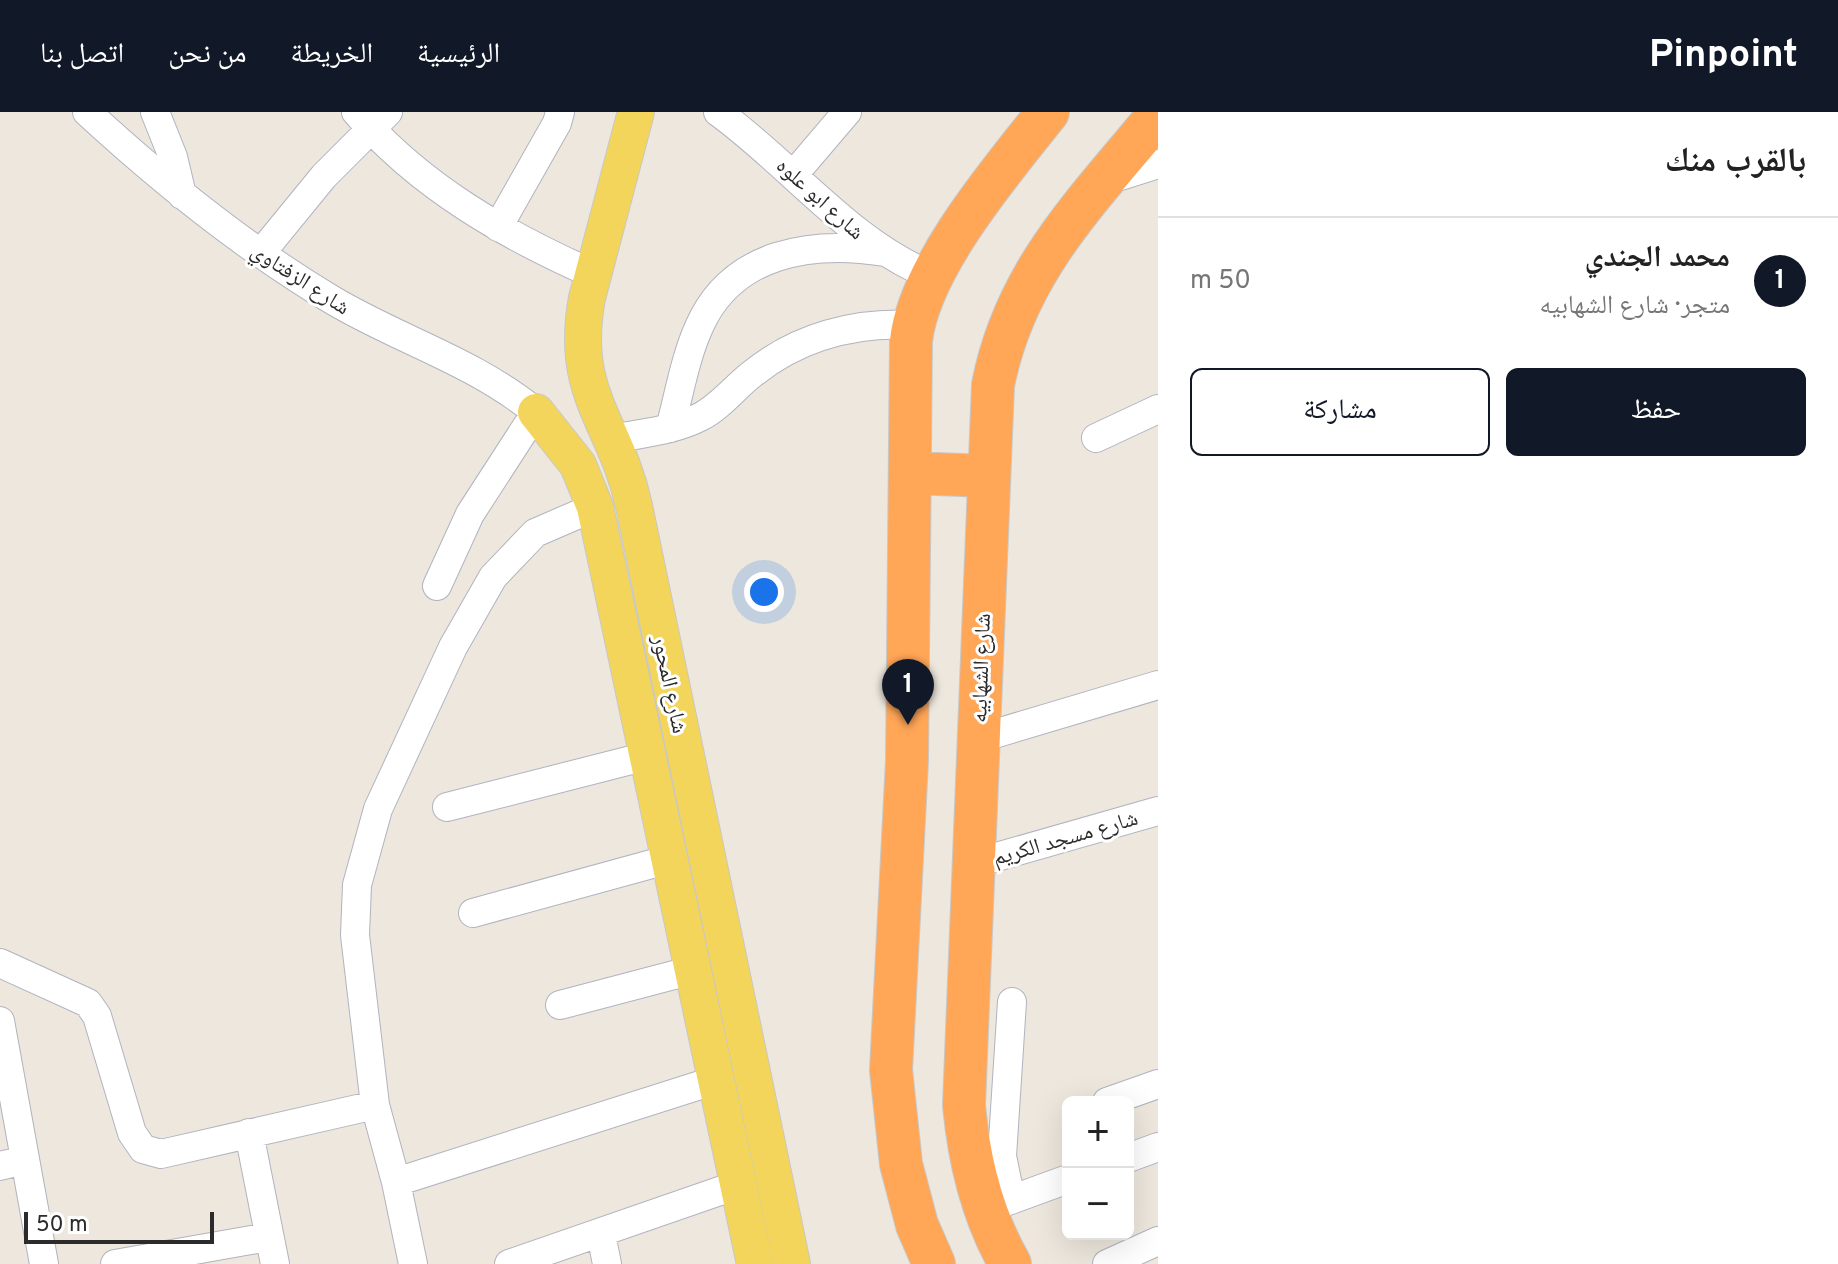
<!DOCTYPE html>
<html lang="ar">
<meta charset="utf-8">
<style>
body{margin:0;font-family:Overpass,"Noto Naskh Arabic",sans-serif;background:#f2f2f2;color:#222;direction:rtl}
.controls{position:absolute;right:24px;bottom:24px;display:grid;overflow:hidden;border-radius:12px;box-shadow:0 8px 32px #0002}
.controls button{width:72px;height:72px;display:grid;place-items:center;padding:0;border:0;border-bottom:2px solid #e0e0e0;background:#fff;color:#222;font:40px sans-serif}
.scale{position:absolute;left:24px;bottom:20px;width:190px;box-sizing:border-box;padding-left:8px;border:4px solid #2b2b2b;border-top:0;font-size:22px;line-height:28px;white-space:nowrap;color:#2b2b2b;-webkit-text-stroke:6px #fff;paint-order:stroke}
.you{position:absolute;left:764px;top:480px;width:28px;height:28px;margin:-20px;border:6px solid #fff;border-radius:50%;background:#1a73e8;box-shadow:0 0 0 12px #1a73e833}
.badge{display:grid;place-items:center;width:52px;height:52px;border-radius:50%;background:#111827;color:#fff;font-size:26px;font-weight:700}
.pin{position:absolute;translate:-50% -66px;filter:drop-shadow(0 2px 4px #0008)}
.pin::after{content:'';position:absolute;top:42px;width:28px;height:24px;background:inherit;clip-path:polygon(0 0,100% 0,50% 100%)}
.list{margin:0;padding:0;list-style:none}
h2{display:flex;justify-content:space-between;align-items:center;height:104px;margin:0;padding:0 32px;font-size:34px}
h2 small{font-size:26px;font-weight:400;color:#767676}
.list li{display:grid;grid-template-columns:52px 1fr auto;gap:24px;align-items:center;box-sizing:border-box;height:128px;padding:0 32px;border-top:2px solid #e0e0e0}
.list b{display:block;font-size:30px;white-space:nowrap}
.list p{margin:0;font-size:26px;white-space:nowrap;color:#767676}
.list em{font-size:26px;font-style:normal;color:#767676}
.actions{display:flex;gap:16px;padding:24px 32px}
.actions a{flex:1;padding:18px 0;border:2px solid #111827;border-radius:12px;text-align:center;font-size:28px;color:#111827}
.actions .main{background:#111827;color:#fff}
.map{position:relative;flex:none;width:1158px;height:1152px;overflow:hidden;direction:ltr}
header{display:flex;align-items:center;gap:48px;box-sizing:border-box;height:112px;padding:0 40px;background:#111827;color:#fff}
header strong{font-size:38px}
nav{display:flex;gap:44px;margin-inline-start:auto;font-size:28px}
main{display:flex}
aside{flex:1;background:#fff}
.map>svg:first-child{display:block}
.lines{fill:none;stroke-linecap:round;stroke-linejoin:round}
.minor-casing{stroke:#b1b3bf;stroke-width:30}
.major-casing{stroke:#c8c8c8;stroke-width:38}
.highway-casing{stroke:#c8c8c8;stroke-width:44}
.minor{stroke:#fff;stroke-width:28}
.major{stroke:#f3d55c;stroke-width:36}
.highway{stroke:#ffa657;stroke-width:42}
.labels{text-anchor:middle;stroke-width:6;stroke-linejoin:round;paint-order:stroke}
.street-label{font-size:22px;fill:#2b2b2b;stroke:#fff}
</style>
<header>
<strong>Pinpoint</strong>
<nav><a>الرئيسية</a><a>الخريطة</a><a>من نحن</a><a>اتصل بنا</a></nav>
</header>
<main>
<aside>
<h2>بالقرب منك<small></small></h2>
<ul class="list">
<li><span class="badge">1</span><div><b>محمد الجندي</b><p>متجر · شارع الشهابيه</p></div><em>50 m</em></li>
</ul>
<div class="actions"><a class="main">حفظ</a><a>مشاركة</a></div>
</aside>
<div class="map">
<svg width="1158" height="1152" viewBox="0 0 1158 1152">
<rect width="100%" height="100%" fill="#ede7dd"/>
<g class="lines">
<defs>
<path id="minor" d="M87 0C163 70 245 136 334 189 402 229 473 249 536 300L470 402 437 474
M155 0 173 45 182 83
M356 0C419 74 505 123 593 162
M718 0C790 52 849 130 930 163
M795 61 847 0
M1108 68 1158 52
M498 115 557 11 560 0
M261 141 324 64 388 0
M670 316C679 283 685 246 699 215 732 140 812 128 885 140
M1096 326 1158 297
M610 327C640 322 672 319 700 305 720 295 734 276 752 262 798 225 854 210 913 213
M977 627 1158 573
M447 695 647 644
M972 752 1158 699
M473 801 670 747
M0 851 88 891 97 904 132 1021 143 1037 161 1042 375 993
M560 893 693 858
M0 909 44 1152
M1107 990 1158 972
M249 1021 275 1152
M1128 1046 1158 1035
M0 1054 25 1048
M396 1070 716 968
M1011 1088 1002 1044 1012 890
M994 1094 1068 1067
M601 1122 607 1152
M115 1152 268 1125
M413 1152 396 1070 375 993 355 823 357 773 378 697 453 535 493 465 535 421 595 395
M509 1152 737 1073
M1107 1152 1158 1129"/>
<path id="major" d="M636 0 587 186C569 283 616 310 634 394 688 646 739 899 792 1152
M536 300 578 353 595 395 755 1152"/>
<path id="highway" d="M910 361 987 364
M934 1152 917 1113 901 1052 891 958 907 649 911 229C919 155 1001 59 1048 0
M1010 1152C982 1103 969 1048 964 993L993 273C1015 159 1087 90 1158 3"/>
</defs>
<use href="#minor" class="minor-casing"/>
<use href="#major" class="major-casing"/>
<use href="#highway" class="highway-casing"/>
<use href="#minor" class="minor"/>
<use href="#major" class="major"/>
<use href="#highway" class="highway"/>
</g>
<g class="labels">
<g class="street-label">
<text transform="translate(821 86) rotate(42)" y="8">شارع ابو علوه</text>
<text transform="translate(301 166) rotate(33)" y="8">شارع الزفتاوي</text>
<text transform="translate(980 556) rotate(-88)" y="8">شارع الشهابيه</text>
<text transform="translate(671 572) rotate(78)" y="8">شارع المحور</text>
<text transform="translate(1065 725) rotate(-16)" y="8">شارع مسجد الكريم</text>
</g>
</g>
</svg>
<div class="controls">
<button>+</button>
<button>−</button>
</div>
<div class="scale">50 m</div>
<div class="you"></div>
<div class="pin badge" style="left:908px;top:613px">1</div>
</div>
</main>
